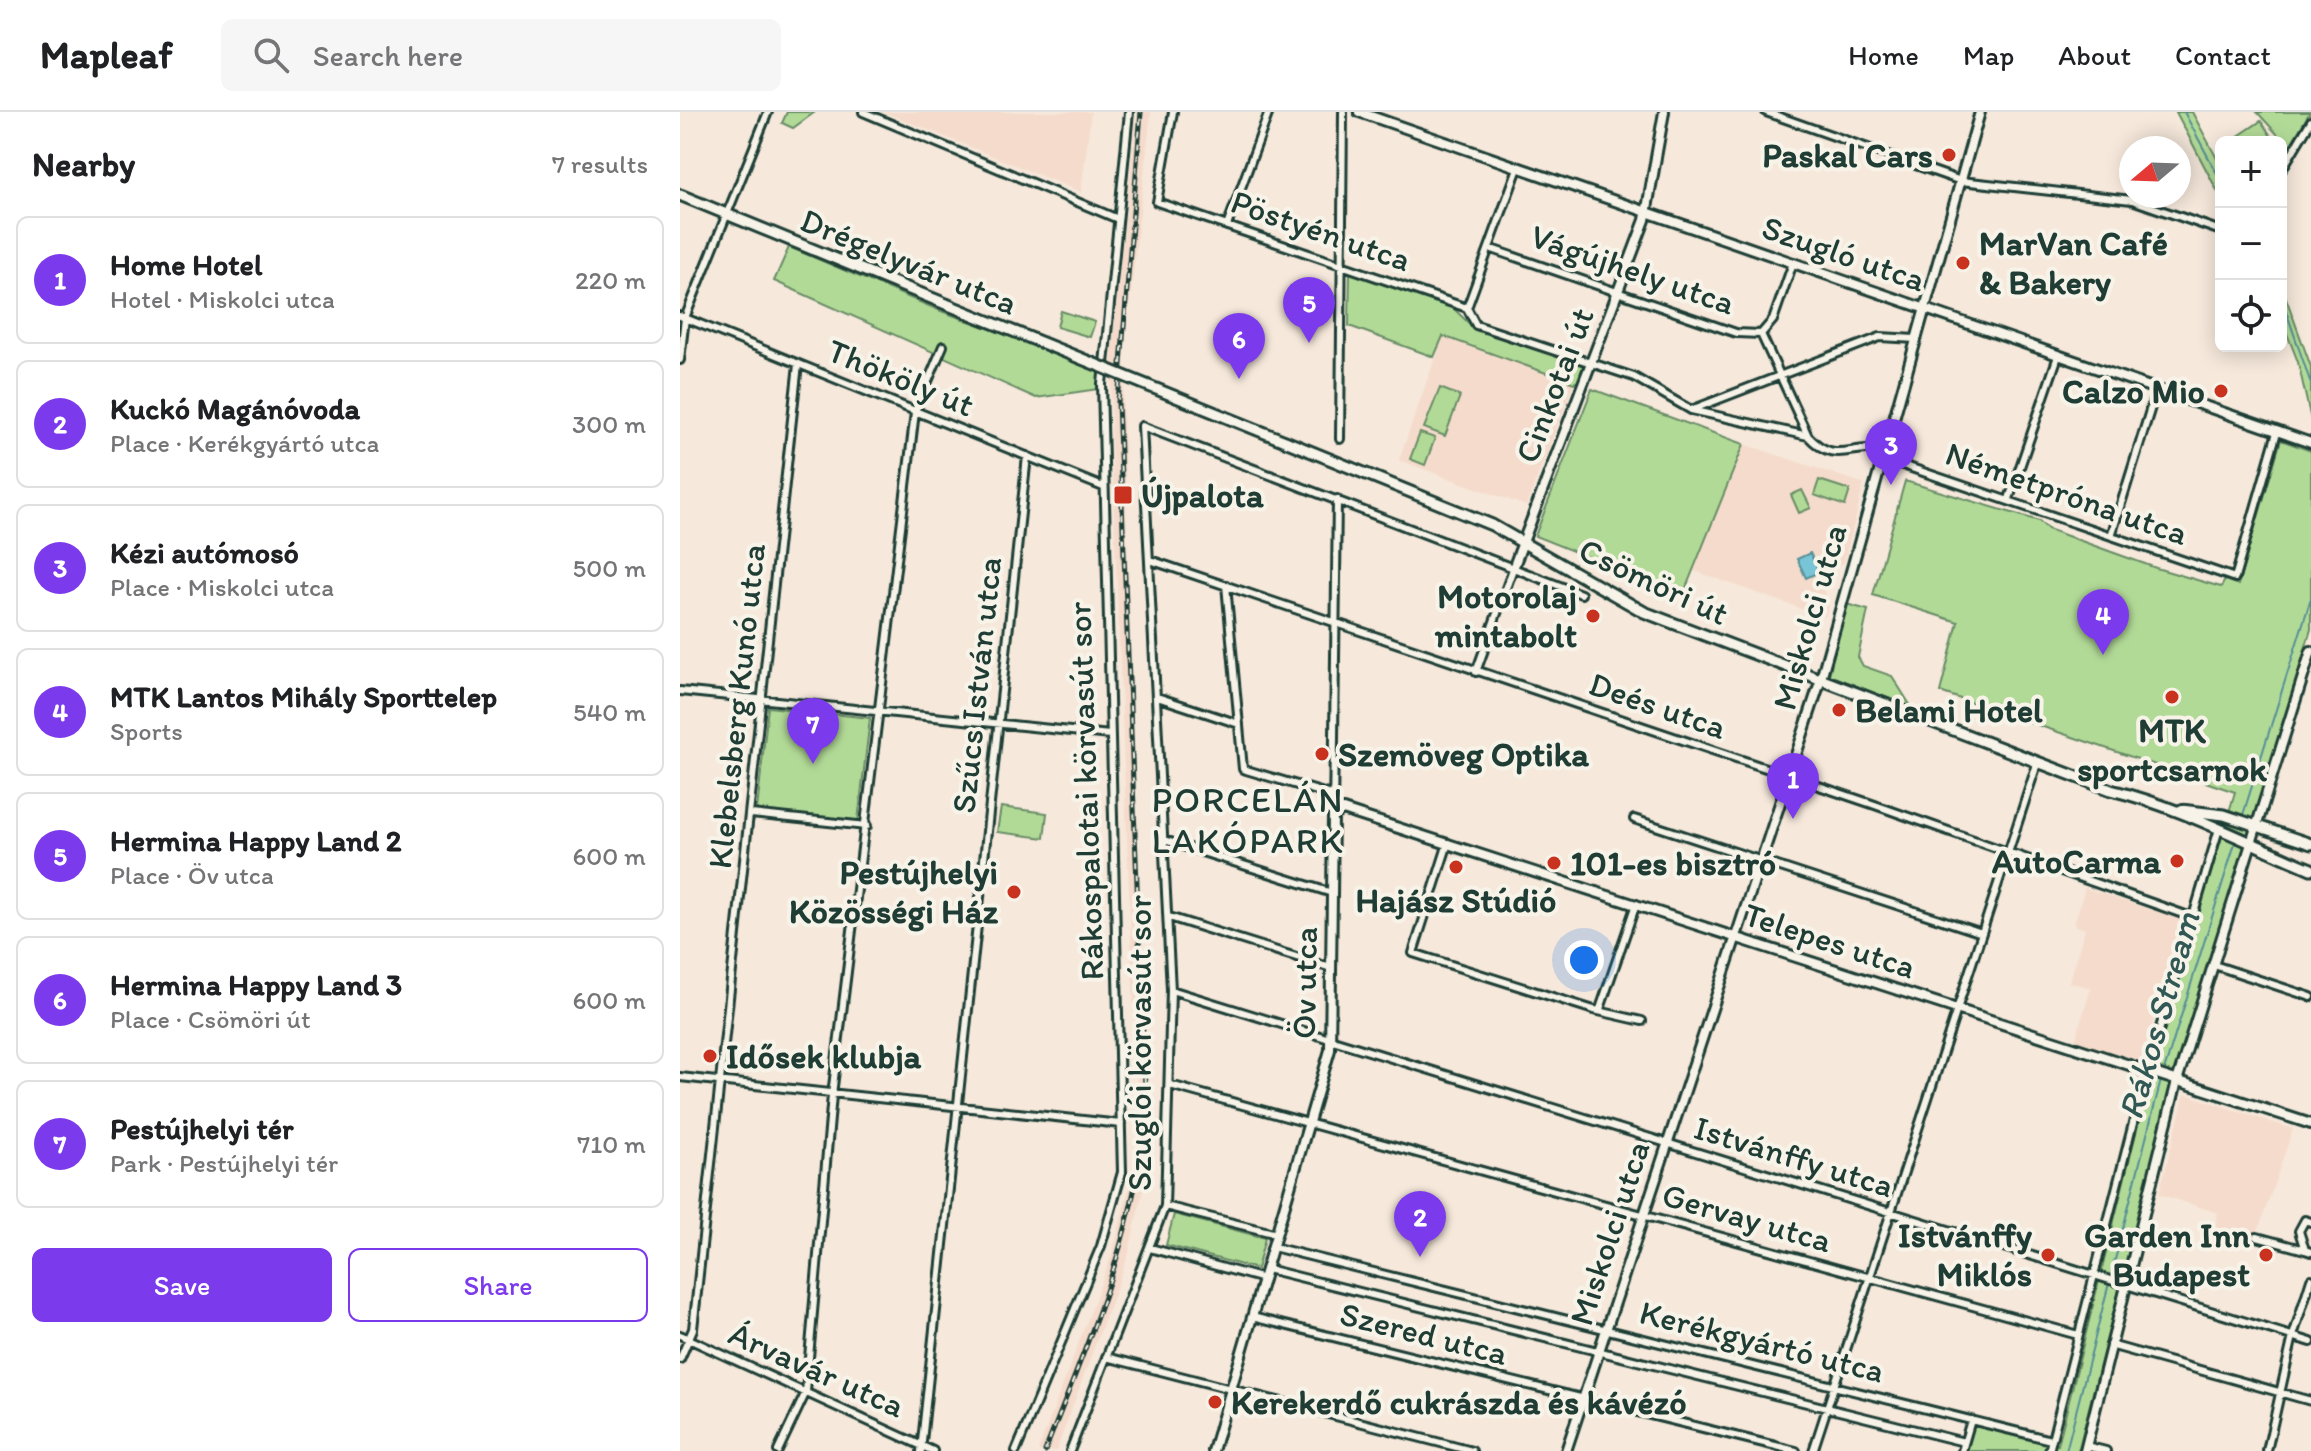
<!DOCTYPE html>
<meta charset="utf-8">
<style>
body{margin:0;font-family:Itim,sans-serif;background:#f6f6f6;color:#202124}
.controls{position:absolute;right:24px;top:24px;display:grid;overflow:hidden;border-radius:12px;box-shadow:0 4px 20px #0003}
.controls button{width:72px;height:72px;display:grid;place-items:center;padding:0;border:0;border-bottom:2px solid #e0e0e0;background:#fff;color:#202124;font:40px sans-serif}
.compass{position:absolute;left:1439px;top:24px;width:72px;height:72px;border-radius:50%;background:#fff;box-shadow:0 4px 20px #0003;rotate:251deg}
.you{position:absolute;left:904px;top:848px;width:28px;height:28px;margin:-20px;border:6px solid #fff;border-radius:50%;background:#1a73e8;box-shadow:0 0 0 12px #1a73e833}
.badge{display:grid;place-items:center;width:52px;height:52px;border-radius:50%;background:#7c3aed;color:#fff;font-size:26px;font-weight:700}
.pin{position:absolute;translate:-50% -66px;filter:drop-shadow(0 2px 4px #0008)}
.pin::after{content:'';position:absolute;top:42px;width:28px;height:24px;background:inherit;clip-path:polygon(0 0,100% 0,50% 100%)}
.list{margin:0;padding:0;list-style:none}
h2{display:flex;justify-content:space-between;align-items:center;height:104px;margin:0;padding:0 32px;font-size:34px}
h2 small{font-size:26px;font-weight:400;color:#757577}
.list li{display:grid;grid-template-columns:52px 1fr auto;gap:24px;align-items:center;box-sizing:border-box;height:128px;margin:0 16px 16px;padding:0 16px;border:2px solid #e0e0e0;border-radius:12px}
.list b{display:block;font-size:30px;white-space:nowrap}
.list p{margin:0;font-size:26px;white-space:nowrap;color:#757577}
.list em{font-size:26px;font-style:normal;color:#757577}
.actions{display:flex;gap:16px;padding:24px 32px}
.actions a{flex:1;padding:18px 0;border:2px solid #7c3aed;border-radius:12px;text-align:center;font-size:28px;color:#7c3aed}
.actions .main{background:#7c3aed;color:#fff}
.icon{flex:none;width:44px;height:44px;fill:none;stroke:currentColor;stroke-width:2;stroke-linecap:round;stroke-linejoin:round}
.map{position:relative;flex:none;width:1631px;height:1339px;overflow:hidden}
header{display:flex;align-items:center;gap:48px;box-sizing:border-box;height:112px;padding:0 40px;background:#fff;border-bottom:2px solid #e0e0e0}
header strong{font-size:38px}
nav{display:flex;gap:44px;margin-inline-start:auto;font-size:28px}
.search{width:560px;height:72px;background:#f6f6f6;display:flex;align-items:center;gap:20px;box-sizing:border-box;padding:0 28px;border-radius:12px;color:#757577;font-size:30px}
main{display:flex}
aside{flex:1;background:#fff}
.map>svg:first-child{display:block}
.built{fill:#f5dbcb}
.green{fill:#b2da97;stroke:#688c66;stroke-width:2}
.water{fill:#79c5d8;stroke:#558f96;stroke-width:2}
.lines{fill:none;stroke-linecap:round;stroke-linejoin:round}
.stream{stroke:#558f96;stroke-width:2}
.minor-casing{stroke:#1f3d34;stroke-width:12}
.tertiary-casing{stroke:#1f3d34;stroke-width:14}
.secondary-casing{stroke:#1f3d34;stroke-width:15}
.minor{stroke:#f7f3e8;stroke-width:6}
.tertiary{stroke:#f7f3e8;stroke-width:8}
.secondary{stroke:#f7f3e8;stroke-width:9}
.rail-casing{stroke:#1f3d34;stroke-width:5}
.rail{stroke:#f7f3e8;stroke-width:2;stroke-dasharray:6;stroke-linecap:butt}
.secondary-bridge-casing{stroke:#1f3d34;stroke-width:15;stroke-linecap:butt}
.secondary-bridge{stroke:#f7f3e8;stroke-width:9}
.poi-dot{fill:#c8321e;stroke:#f7f3e8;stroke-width:3}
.labels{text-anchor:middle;stroke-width:8;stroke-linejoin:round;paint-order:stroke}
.poi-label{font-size:34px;font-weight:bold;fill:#1f3d34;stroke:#f7f3e8;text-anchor:end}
.street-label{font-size:34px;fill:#1f3d34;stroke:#f7f3e8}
.neighbourhood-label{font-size:36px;letter-spacing:2px;fill:#1f3d34;stroke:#f7f3e8}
.water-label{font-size:36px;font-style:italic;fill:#315855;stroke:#f7f3e8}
</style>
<header>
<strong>Mapleaf</strong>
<div class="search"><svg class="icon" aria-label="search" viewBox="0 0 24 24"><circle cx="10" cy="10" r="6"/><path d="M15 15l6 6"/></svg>Search here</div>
<nav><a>Home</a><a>Map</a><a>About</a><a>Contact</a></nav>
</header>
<main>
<aside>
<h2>Nearby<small>7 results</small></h2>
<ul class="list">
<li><span class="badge">1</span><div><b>Home Hotel</b><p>Hotel · Miskolci utca</p></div><em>220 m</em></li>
<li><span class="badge">2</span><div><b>Kuckó Magánóvoda</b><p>Place · Kerékgyártó utca</p></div><em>300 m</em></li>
<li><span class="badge">3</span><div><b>Kézi autómosó</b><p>Place · Miskolci utca</p></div><em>500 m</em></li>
<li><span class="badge">4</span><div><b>MTK Lantos Mihály Sporttelep</b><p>Sports</p></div><em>540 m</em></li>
<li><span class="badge">5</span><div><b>Hermina Happy Land 2</b><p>Place · Öv utca</p></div><em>600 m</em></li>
<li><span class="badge">6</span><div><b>Hermina Happy Land 3</b><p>Place · Csömöri út</p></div><em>600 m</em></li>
<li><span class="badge">7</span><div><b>Pestújhelyi tér</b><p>Park · Pestújhelyi tér</p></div><em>710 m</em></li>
</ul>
<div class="actions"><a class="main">Save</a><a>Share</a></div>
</aside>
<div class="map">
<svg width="1631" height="1339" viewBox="0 0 1631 1339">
<rect width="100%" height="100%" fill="#f6e8db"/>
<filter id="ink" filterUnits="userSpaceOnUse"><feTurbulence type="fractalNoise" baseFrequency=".0125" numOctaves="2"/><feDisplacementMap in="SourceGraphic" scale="16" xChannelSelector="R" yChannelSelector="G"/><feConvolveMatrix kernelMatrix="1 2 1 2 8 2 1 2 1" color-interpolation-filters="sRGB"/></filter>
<g filter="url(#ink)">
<path class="built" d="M204 0H411L401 80Z
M457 0H471L445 232 443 294 467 1060 448 1144 376 1339H358L433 1140 454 1057 458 1001 431 325 432 230Z
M763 224 894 271 846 394 719 348Z
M1064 332 1184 372 1164 451 1137 463 1149 491 1145 505 1012 458Z
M1405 776 1501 808 1462 949 1395 929 1411 876 1389 870 1405 817 1394 813Z
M1505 982 1613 1017 1573 1133 1533 1121 1538 1101 1479 1082Z"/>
<path class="green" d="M107 0H135L113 16 102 11Z
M1496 0H1512L1541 54V86Z
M1577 0H1630L1609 35Z
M1581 9 1595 30H1561L1557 25Z
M109 135 261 199 418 256 419 277 356 286 94 169Z
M670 159 772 195 794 216 903 253 899 269 894 271 763 224 754 245 669 214Z
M1601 172 1631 255V308L1618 250 1601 206Z
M381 199 415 210 410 225 377 215Z
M760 276 780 284 765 324 744 316Z
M912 277 1064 332 1003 483 855 424Z
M740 321 755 326 745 353 730 347Z
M1601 328 1631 339V517L1565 742 1495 959 1398 1339H1279L1288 1307 1378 1333 1469 969 1555 680 1260 580 1278 510 1193 483 1225 369 1359 409 1368 417 1476 456 1541 475 1545 468 1558 473Z
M1139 368 1170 378 1165 394 1134 383Z
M1122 378 1131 396 1119 401 1111 383Z
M1166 492 1188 498 1178 545 1183 554 1212 564 1232 596 1149 563Z
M88 595 190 606 178 709 77 698Z
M321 695 367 701 364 726 317 720Z
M494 1102 585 1126 577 1157 486 1133Z"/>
<path class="water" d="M1130 441 1139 460 1126 466 1117 447Z"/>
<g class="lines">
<path class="stream" d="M1504 0 1541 69
M1601 184 1631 272
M1562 706 1631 486
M1483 962 1556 728
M1386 1339 1481 968"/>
<defs>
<path id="minor" d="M183 0 438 107
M493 0 477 90 787 196
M1086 0 1281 69 1452 88 1541 119
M1601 59 1631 9
M547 114 589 0
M809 136 1056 221 1081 222
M787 196 796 213 954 265 1011 298 1128 324
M787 196 838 56
M0 204 423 375
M1081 222 1128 324C1156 355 1172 330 1204 339
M1081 222 1093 208 1113 151
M0 248 5 206 88 0
M1011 298 1200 225 1236 227
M660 327 663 0
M1202 346 1555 466 1597 320
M1329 387 1378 244
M1431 424 1476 279
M470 448 1192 692 1514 806
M546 473 563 657 654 684
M796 560 834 454
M0 579 430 623
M477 585 559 612
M71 702 187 714
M653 704 657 387
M954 707 1302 821
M484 728 652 781
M768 731 733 841 914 898 962 909
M489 805 651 856
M1534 853 1631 885
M491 878 1631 1230
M920 897 956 792
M0 965 441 1012
M490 973 1398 1223
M485 1094 597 1122
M1631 1110 1625 1108 1619 1119 1625 1138 1631 1140
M1577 1125 1625 1138
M593 1135 1371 1328
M470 1136 584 1167
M587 1157 1284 1330
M572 1205 1116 1339
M0 1223 253 1339
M1430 1233 1631 1289
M426 1245 792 1339
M0 1247 13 1217 118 252
M1406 1334 1426 1339
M98 1339 126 1280 152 983 235 300 263 234
M241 1339 347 344
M336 1339 421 1134 442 1060 422 272 449 0
M390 1339 485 1094 491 878 462 314 901 482
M1133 1339 1358 649
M1282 1339 1291 1308
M1369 1339 1461 980 1538 720
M1587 1339 1613 1224 1631 1167"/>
<path id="tertiary" d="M679 0 1631 331
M834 454 965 108 984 0
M533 1339 650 938 653 704 663 698 1631 1012
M886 1339 1140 570 1300 0
M1405 1339 1497 969 1631 539"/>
<path id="secondary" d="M0 83 266 192
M605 329 812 413 964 500 1431 678C1501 695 1565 730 1631 757
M1501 698 1544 703 1631 732"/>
</defs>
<use href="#minor" class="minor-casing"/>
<use href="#tertiary" class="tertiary-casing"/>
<use href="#secondary" class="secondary-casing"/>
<use href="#minor" class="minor"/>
<use href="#tertiary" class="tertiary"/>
<use href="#secondary" class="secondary"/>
<defs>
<path id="rail" d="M365 1339C409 1228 456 1120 466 1000L438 290 461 0"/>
</defs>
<use href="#rail" class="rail-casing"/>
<use href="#rail" class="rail"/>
<defs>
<path id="secondary-bridge" d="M266 192 605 329"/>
</defs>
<use href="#secondary-bridge" class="secondary-bridge-casing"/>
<use href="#secondary-bridge" class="secondary-bridge"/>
</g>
</g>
<g class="poi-dot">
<circle cx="1269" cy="43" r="8"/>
<circle cx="1283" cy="151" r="8"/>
<circle cx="1541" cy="279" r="8"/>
<rect x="433" y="373" width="20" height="20" rx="4"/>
<circle cx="913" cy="504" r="8"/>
<circle cx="1492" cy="585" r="8"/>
<circle cx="1159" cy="598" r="8"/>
<circle cx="642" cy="642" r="8"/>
<circle cx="1497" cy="749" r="8"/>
<circle cx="874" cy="751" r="8"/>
<circle cx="776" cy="755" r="8"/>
<circle cx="334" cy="780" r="8"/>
<circle cx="30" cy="944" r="8"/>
<circle cx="1368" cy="1143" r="8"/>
<circle cx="1586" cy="1143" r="8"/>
<circle cx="535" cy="1290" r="8"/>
</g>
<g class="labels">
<g class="poi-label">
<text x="1253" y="55">Paskal Cars</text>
<text x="1299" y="143" text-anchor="start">MarVan Café<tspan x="1299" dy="39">&amp; Bakery</tspan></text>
<text x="1525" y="291">Calzo Mio</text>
<text x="461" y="395" text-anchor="start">Újpalota</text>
<text x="897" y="496">Motorolaj<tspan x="897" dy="39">mintabolt</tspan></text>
<text x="1175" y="610" text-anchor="start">Belami Hotel</text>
<text x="1492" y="630" text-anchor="middle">MTK<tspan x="1492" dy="39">sportcsarnok</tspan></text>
<text x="658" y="654" text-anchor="start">Szemöveg Optika</text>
<text x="1481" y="761">AutoCarma</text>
<text x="890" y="763" text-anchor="start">101-es bisztró</text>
<text x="318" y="772">Pestújhelyi<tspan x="318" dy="39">Közösségi Ház</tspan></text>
<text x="776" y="800" text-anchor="middle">Hajász Stúdió</text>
<text x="46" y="956" text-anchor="start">Idősek klubja</text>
<text x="1352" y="1135">Istvánffy<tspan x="1352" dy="39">Miklós</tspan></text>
<text x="1570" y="1135">Garden Inn<tspan x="1570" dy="39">Budapest</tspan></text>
<text x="551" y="1302" text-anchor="start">Kerekerdő cukrászda és kávézó</text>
</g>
<g class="street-label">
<text transform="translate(641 118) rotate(19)" y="12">Pöstyén utca</text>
<text transform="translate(1164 141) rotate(19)" y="12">Szugló utca</text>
<text transform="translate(229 149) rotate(22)" y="12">Drégelyvár utca</text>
<text transform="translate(953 157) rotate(19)" y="12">Vágújhely utca</text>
<text transform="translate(221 265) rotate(22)" y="12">Thököly út</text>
<text transform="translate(874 273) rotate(-69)" y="12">Cinkotai út</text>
<text transform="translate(1387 381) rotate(19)" y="12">Németpróna utca</text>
<text transform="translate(974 469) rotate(25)" y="12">Csömöri út</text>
<text transform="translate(1129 505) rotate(-74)" y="12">Miskolci utca</text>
<text transform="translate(296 573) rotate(-84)" y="12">Szűcs István utca</text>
<text transform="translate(978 593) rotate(19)" y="12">Deés utca</text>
<text transform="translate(56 594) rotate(-84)" y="12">Klebelsberg Kunó utca</text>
<text transform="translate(405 679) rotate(-92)" y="12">Rákospalotai körvasút sor</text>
<text transform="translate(1150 828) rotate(18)" y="12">Telepes utca</text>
<text transform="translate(624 871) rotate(-89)" y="12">Öv utca</text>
<text transform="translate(459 931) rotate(-90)" y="12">Szuglói körvasút sor</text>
<text transform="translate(1114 1044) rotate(17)" y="12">Istvánffy utca</text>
<text transform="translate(1067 1105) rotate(16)" y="12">Gervay utca</text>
<text transform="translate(929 1121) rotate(-72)" y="12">Miskolci utca</text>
<text transform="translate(744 1221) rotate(14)" y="12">Szered utca</text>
<text transform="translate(1082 1229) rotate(14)" y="12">Kerékgyártó utca</text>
<text transform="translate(137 1257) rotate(24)" y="12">Árvavár utca</text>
</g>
<g class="neighbourhood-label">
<text x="568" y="700">PORCELÁN<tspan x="568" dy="41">LAKÓPARK</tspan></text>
</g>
<g class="water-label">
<text transform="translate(1478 903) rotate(-74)" y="13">Rákos Stream</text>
</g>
</g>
</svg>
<div class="controls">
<button>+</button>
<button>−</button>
<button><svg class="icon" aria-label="locate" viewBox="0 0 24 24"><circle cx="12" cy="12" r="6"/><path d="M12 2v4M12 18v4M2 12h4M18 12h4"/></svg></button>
</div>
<svg class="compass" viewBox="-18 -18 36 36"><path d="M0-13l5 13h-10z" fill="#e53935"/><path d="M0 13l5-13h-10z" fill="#757577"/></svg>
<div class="you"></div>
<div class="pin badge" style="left:1113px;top:707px">1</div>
<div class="pin badge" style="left:740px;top:1145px">2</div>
<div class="pin badge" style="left:1211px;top:373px">3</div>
<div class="pin badge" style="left:1423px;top:543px">4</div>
<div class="pin badge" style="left:629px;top:231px">5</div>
<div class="pin badge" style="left:559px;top:267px">6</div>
<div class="pin badge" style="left:133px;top:652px">7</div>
</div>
</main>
